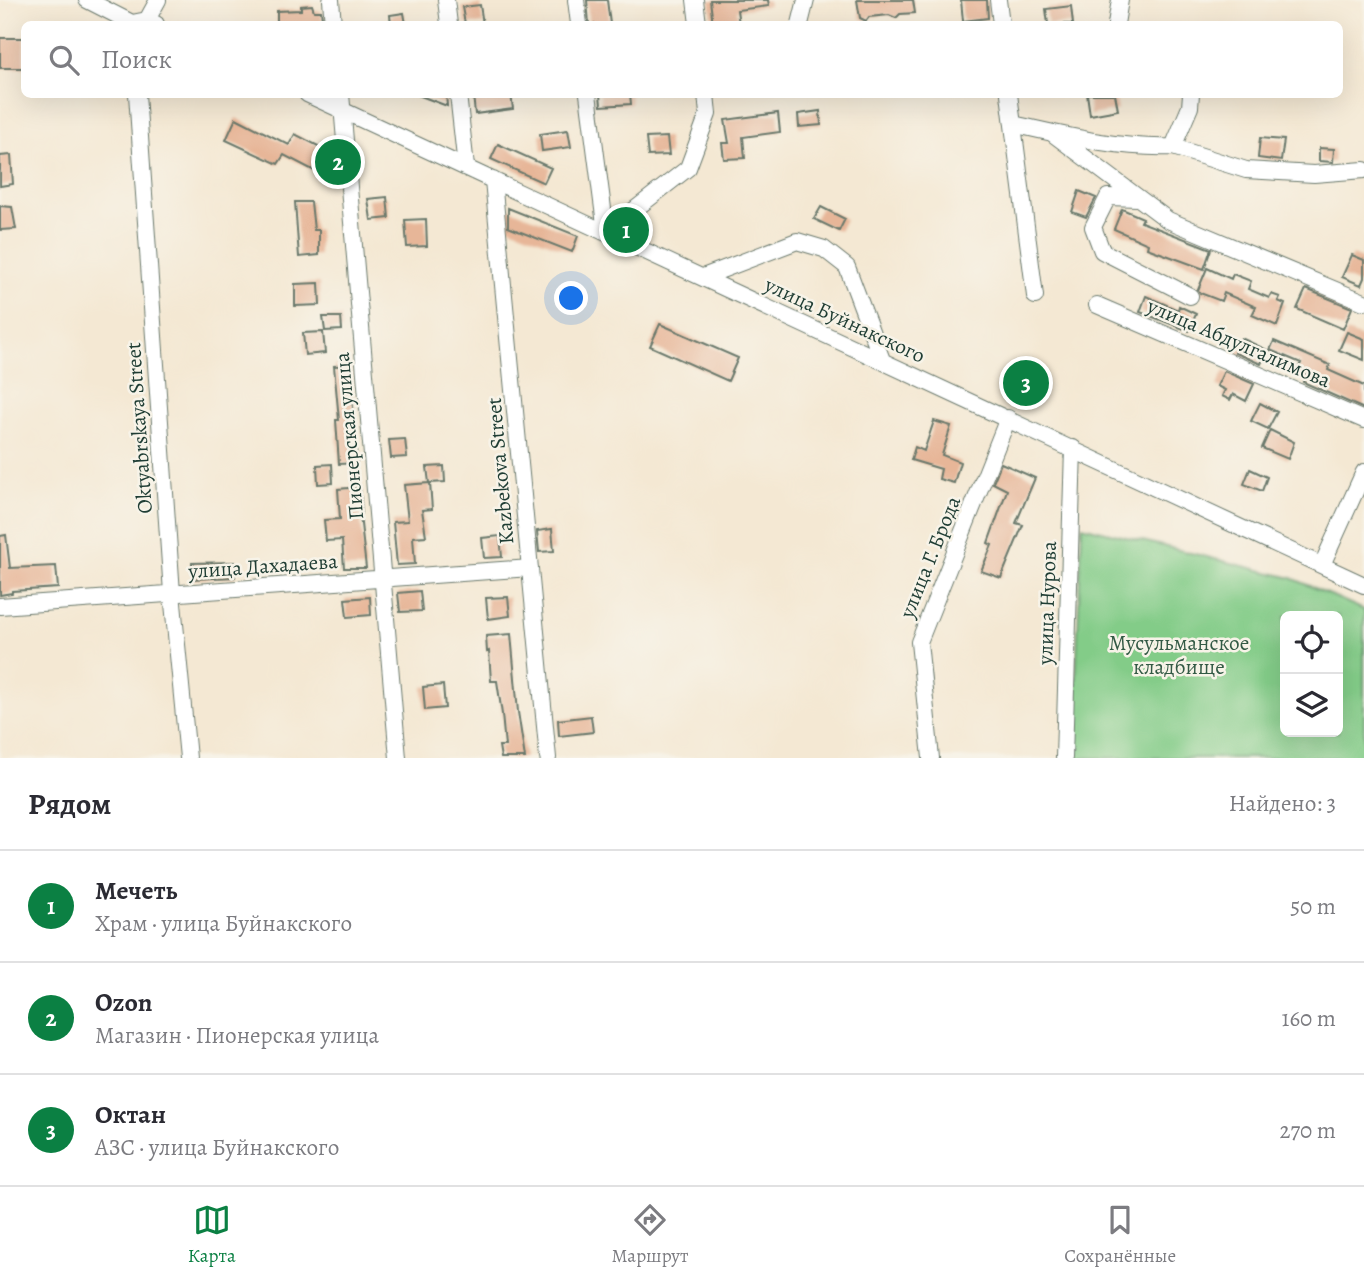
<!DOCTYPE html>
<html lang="ru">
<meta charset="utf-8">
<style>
body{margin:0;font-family:Alegreya,serif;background:#f7f7f7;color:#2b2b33}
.controls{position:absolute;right:21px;bottom:21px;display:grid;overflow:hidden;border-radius:10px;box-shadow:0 7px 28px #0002}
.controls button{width:63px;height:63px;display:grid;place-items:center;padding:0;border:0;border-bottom:2px solid #e1e1e2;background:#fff;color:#2b2b33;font:35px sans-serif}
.you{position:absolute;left:572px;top:299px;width:24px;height:24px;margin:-18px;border:5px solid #fff;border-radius:50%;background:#1a73e8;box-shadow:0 0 0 10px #1a73e833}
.badge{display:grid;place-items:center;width:46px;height:46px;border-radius:50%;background:#0b8043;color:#fff;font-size:23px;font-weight:700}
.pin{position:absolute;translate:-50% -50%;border:4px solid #fff;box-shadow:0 2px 7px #0006}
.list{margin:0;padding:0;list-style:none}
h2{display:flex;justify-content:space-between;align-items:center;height:91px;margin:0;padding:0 28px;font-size:30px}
h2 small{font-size:23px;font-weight:400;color:#7c7c81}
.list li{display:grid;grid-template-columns:46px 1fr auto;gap:21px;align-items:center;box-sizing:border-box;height:112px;padding:0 28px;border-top:2px solid #e1e1e2}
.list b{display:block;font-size:26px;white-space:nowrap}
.list p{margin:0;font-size:23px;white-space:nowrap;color:#7c7c81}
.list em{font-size:23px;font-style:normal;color:#7c7c81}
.icon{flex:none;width:38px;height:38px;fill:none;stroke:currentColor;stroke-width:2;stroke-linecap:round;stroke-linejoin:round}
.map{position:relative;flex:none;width:1364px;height:758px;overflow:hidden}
.search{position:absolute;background:#fff;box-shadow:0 7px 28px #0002;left:21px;right:21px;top:21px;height:77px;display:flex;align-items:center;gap:18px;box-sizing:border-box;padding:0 24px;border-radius:10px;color:#7c7c81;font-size:26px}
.sheet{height:427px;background:#fff}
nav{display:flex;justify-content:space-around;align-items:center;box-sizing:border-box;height:98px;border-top:2px solid #e1e1e2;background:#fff;font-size:19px;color:#7c7c81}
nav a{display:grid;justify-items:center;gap:4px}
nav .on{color:#0b8043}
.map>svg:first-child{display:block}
.green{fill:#83cc88;stroke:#51845e;stroke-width:2;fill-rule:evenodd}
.building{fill:#e7b698}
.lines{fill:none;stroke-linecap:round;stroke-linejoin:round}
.minor-casing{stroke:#6a796c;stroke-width:18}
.minor{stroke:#fff;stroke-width:16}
.labels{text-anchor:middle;stroke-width:5;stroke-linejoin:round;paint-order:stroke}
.street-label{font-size:21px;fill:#1f3d34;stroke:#f7f3e8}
.park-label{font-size:21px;fill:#335a45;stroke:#f7f3e8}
</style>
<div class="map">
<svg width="1364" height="758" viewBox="0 0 1364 758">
<rect width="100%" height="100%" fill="#f7f3e8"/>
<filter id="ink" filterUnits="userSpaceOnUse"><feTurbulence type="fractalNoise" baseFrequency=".0143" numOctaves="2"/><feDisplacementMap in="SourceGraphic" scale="14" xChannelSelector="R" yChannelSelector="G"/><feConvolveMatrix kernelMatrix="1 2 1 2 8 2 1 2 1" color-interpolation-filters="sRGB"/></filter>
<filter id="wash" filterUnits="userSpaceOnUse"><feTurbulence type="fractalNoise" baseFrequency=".00686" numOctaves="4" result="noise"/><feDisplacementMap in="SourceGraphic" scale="28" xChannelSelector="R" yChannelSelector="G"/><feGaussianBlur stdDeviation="1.57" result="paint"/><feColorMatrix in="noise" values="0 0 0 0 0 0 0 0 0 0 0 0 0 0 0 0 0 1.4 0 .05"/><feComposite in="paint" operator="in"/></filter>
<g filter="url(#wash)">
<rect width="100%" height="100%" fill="#f4e8d3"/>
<path class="green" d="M1082 526 1292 578 1364 610V758H1073ZM1285 616H1338V732H1285Z"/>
<g id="blocks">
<path class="building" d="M587 0H607L610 24H589Z
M710 0H768L769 6 737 10 739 24H713Z
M857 0H913L915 13 900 14 896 18 889 15 869 17 866 21 860 18Z
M961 0H987L988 18 963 21Z
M312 5 314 11H321L323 24H277V11L301 10V6Z
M480 5 483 24H465L462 7Z
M1071 6 1073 24H1048L1046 9Z
M404 13 406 24H391L390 15Z
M0 38H24V68H0Z
M419 94H446L447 106 418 95Z
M473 94H511L513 109 475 114Z
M600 94H630L631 104 601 106Z
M1087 94H1115L1118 110 1090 115Z
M820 111 821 125 799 127 798 114Z
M778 113 780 132 743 137 745 158 724 159 722 143H729L725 120Z
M236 118 289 145 295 134 336 155V182L284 155 278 164 226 140Z
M568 130 571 147 542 151 540 134Z
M667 137 669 155 648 156 646 138Z
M1260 138 1284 140 1281 161 1258 158Z
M498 144 551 168 544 183 491 159Z
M1319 148 1334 149 1333 162 1319 161Z
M11 155 13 184 0 186V156Z
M1079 191 1096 198 1086 217 1072 212Z
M387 197 389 218 371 220 368 199Z
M295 202H311L314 230H319V255L299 257Z
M0 206 12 207 16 229 0 230Z
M821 207 845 219 839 231 814 219Z
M508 208 578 236 572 252 508 227Z
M1122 209 1143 218 1141 222 1211 249 1204 269 1147 248 1148 244 1114 229Z
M426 219 427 246 407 247 405 220Z
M1352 255 1364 260V278L1361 285 1342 277Z
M1207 268 1231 279 1233 274 1251 281 1248 289 1269 298 1271 294 1280 297 1278 301 1285 304 1277 326 1252 315 1256 307 1224 293 1221 301 1200 293 1198 290Z
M319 283 320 305 295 306V284Z
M1306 289 1352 308 1343 329 1297 309Z
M1146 296 1178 310 1179 306 1196 314 1189 331 1140 312Z
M323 317H341L342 330 325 331Z
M660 324 738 358 728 381 650 346Z
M323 332 325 353 305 355 303 333Z
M1347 332 1364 339V360L1339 350Z
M1241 338 1267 350 1261 364 1235 353Z
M1274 341 1330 365 1328 370 1364 386V409L1303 382 1306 373 1298 369 1301 363 1270 350Z
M352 365 353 380H351L357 463 339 464 336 420H339L334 366Z
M1224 371 1254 384 1246 401 1233 394 1230 400 1222 396 1225 390 1217 386Z
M1260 403 1277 412 1268 429 1251 421Z
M934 421 951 426 942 455 960 462 954 483 939 479 941 469 911 460 915 447 924 451Z
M1270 430 1294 442 1288 459 1262 448Z
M405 439 407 457 391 458 389 440Z
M1001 463 1035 478 1016 523 1023 525 1001 578 981 571 992 545 988 543 1007 490 993 483Z
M332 464 333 483 318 484 317 465Z
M444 466 445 482 430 483 432 509 422 510 426 536 413 537 415 564 397 565 393 522 408 521 404 485 429 483 427 467Z
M1250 469 1267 477 1262 491 1244 484Z
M360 487 362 514 360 515 366 568H344L342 540 326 541 324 520 340 519 338 489Z
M552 529 554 551 539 552 537 531Z
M6 535 10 568 56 566 58 588 12 591V593L0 595V536Z
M500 536 502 557 484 558 482 538Z
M234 562 235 577 192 579V563Z
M420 591 422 611 400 612 398 593Z
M370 597 371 615 347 617 345 599Z
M508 597 510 616 488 619 486 598Z
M511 634 518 712 525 758H501L499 746H505L502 714 497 681H491L489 651 487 652 486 636Z
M443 685 445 708 425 710 423 687Z
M591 716 593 732 559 736 558 720Z"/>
</g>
</g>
<g filter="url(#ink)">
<use href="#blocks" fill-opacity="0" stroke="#6a796c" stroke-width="2"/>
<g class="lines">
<defs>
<path id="minor" d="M87 0 132 23 147 20 156 24
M331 0 333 24
M446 0 449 24
M576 0 579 24
M695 0 698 24
M998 0 1001 24
M147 20 158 0
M800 24 806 0
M1116 24 1120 0
M137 94 172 593 188 758
M307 94 1364 585
M341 94 398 758
M458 94 466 167
M588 94 606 232
M1009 94 1035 296
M1013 124C1066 136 1118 149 1173 147L1190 107 1191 94
M1052 133 1168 220 1364 302
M1173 147 1246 170 1314 174 1364 170
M493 180 548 758
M1138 198 1108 197 1093 227 1102 251 1190 296
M606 232 688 168 708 114 706 94
M703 277 797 241 824 249 847 267 882 360
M1097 305 1364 420
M1322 565 1364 472
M0 606 530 568
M931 758 919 642 1008 418
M1064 758 1073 448"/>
</defs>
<use href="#minor" class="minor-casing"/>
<use href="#minor" class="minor"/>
</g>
</g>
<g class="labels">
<g class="street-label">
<text transform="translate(845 320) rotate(25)" y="7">улица Буйнакского</text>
<text transform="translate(1239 343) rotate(23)" y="7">улица Абдулгалимова</text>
<text transform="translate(139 428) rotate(-94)" y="7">Oktyabrskaya Street</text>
<text transform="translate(349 436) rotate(-95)" y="7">Пионерская улица</text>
<text transform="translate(500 471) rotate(-95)" y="7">Kazbekova Street</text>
<text transform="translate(930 557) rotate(-68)" y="7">улица Г. Брода</text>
<text transform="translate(263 566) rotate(-4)" y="7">улица Дахадаева</text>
<text transform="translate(1047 603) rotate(-88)" y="7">улица Нурова</text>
</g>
<g class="park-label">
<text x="1179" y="650">Мусульманское<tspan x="1179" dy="24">кладбище</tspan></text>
</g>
</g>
</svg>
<div class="controls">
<button><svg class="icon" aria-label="locate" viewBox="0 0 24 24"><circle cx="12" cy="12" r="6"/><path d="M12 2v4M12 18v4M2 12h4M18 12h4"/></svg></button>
<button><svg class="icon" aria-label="layers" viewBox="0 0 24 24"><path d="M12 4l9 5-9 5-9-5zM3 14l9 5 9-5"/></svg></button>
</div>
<div class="you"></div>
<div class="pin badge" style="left:626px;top:230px">1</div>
<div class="pin badge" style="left:338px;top:162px">2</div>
<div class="pin badge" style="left:1026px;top:383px">3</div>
<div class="search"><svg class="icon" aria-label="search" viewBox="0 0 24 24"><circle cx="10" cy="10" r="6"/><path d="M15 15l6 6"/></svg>Поиск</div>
</div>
<section class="sheet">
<h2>Рядом<small>Найдено: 3</small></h2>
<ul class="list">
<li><span class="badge">1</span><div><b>Мечеть</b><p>Храм · улица Буйнакского</p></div><em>50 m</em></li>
<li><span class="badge">2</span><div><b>Ozon</b><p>Магазин · Пионерская улица</p></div><em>160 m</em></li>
<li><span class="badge">3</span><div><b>Октан</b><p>АЗС · улица Буйнакского</p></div><em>270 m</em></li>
</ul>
</section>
<nav>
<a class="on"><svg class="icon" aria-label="map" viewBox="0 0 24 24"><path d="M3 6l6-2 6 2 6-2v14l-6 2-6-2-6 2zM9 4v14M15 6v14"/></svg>Карта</a>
<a><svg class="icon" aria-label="directions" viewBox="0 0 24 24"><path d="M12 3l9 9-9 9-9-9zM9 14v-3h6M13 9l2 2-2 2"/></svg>Маршрут</a>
<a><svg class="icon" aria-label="saved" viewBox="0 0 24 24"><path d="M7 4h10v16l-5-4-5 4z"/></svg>Сохранённые</a>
</nav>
